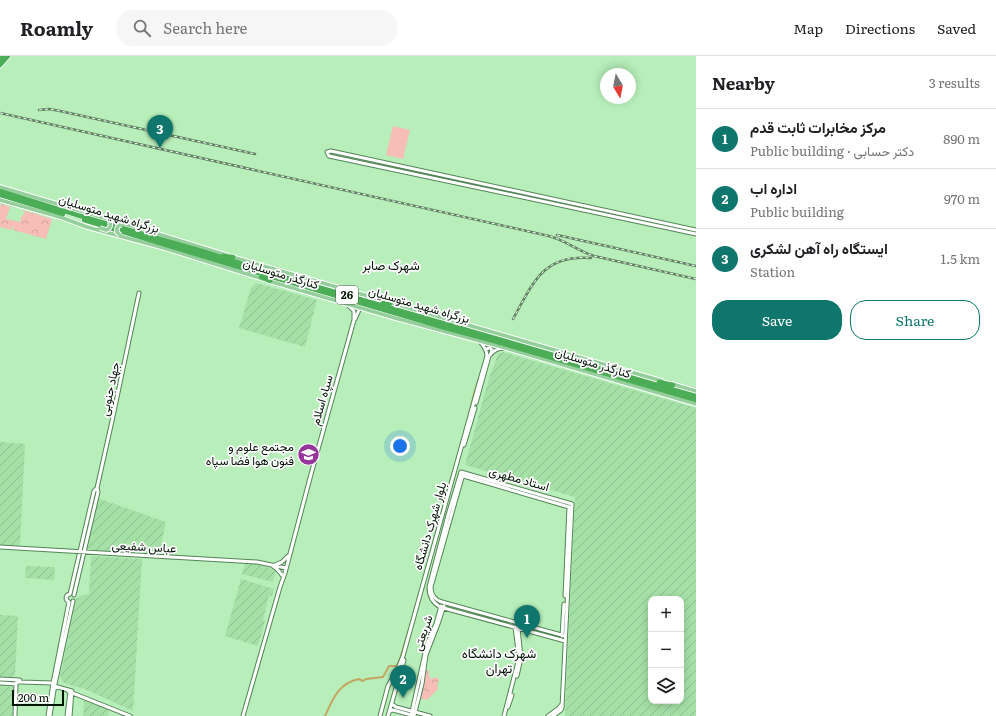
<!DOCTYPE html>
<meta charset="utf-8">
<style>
body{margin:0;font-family:Literata,Vazirmatn,serif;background:#f6f6f6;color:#202124}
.controls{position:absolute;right:12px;bottom:12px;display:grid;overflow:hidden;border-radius:8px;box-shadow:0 2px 10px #0003}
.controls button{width:36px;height:36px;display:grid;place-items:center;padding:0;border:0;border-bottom:1px solid #e0e0e0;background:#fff;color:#202124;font:20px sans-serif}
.compass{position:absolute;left:600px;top:12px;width:36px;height:36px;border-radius:50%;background:#fff;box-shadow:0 2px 10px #0003;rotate:170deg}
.scale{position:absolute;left:12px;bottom:10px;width:52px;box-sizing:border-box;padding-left:4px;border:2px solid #011303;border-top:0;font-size:11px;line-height:14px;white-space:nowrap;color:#011303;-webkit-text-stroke:3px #fefefe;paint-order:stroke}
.you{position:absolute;left:400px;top:390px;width:14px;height:14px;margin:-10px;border:3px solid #fff;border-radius:50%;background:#1a73e8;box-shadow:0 0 0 6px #1a73e833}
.badge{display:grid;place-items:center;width:26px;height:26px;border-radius:50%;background:#0f766e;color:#fff;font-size:13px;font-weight:700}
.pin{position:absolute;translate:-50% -33px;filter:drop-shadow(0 1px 2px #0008)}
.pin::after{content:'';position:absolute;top:21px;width:14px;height:12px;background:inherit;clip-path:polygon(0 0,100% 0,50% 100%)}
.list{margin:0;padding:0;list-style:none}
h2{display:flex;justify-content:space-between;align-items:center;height:52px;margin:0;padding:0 16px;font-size:17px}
h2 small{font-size:13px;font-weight:400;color:#757577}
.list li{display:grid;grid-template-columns:26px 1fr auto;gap:12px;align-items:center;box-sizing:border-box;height:60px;padding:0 16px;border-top:1px solid #e0e0e0}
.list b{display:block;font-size:15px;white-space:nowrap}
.list p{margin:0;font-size:13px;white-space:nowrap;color:#757577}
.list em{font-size:13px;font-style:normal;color:#757577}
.actions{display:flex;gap:8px;padding:12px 16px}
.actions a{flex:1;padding:9px 0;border:1px solid #0f766e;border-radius:16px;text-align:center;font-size:14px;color:#0f766e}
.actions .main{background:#0f766e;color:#fff}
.icon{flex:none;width:22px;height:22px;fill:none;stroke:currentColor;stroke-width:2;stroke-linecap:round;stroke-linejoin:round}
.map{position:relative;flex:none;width:696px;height:660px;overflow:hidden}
header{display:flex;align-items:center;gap:24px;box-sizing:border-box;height:56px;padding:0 20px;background:#fff;border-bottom:1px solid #e0e0e0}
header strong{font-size:19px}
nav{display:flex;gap:22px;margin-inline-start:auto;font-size:14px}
.search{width:280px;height:36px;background:#f6f6f6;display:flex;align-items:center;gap:10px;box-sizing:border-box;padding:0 14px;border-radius:16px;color:#757577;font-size:15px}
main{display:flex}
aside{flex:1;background:#fff}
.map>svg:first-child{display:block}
.industrial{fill:url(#industrial-furrows);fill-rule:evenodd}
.forest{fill:url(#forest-crowns)}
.pitch{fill:#f7bdb7}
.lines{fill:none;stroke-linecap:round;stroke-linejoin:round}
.canal{stroke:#c4a561;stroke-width:2}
.secondary-casing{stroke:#528555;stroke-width:5}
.primary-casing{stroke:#fff;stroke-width:5.5}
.highway-casing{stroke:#fff;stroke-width:6}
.secondary{stroke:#fff;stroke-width:3}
.primary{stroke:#94ce9a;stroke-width:3.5}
.highway{stroke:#4cad57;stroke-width:4.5}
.rail-casing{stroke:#5e8360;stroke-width:2.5}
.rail{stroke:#fefefe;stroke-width:1;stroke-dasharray:3;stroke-linecap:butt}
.primary-bridge-casing{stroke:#fff;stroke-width:5.5;stroke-linecap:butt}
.primary-bridge{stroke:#94ce9a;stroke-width:3.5}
.labels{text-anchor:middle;stroke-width:3.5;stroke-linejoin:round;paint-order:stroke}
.shield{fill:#fefefe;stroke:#4d5a4e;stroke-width:1}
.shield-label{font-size:11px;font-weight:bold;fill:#011303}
.street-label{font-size:12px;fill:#011303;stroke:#fefefe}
.poi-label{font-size:12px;fill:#011303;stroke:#fefefe;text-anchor:end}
.neighbourhood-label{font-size:13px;fill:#011303;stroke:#fefefe}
</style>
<header>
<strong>Roamly</strong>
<div class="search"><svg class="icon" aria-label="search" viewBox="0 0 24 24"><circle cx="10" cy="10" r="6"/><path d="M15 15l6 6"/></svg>Search here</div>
<nav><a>Map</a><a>Directions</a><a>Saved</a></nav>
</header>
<main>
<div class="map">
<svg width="696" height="660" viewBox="0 0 696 660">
<defs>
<pattern id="industrial-furrows" width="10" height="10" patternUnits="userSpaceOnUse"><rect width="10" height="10" fill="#a5e0a7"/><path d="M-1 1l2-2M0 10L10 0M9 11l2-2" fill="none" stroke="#8cbf8e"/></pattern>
<pattern id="forest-crowns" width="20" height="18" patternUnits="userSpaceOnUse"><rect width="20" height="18" fill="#f7bdb7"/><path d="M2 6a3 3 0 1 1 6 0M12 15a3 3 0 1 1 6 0" fill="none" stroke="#d2a29c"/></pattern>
</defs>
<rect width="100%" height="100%" fill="#b7eeb9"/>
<path class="industrial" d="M256 227 317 244 305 291 239 272 251 232Z
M503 296 696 352V660H565L575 441 465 409 489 322 498 298ZM651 543H681V645H651Z
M0 386 25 388 20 490 0 489Z
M100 443 166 466 159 498 131 497 90 494 87 493 98 444Z
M91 500 142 503 133 655 85 633 64 627 60 621 76 543 82 539 89 538Z
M245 508H256L276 514 273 526 242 518Z
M26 510 55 511 54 524 25 522Z
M241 523 274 533 272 540 269 539 263 564 265 565 258 590 225 580Z
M0 559 18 560 15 619 13 621 0 620Z
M0 630 15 631 13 660H0Z
M84 643 109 654 108 660H83Z"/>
<path class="forest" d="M2 148 10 151 6 163 20 166 22 159H24L25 156 23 155V154L52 163 46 183 13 174 14 169 11 174 0 171V150Z
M425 614H428L430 623 438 621 439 626 437 627 438 633 427 644 419 642 425 624Z"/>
<path class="pitch" d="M393 70 410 74 403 103 386 99Z"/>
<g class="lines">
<path class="canal" d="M476 331 479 323
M468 363 475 334
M411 567 433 489
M391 620 394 614
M325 660C333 642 339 627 359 623L363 625 366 623 383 621 389 610H397L401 600 409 573"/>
<defs>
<path id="secondary" d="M696 174 331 95 327 96 329 100 696 178
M355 263 360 252H362
M486 294 488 292H490L492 294 491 297
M476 347 489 300C493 295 498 292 504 292
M464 389 475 352
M463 418 431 531C431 538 435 544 442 546L565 580
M460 419 569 451 565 540
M0 491 257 506 286 512
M275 509 282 506 288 500
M273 510 277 513 282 519
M74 539 98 436 97 432
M69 546C65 544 65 539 70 538L94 435 97 432 112 365 139 237
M562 580 564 548
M517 620 521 602 518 572
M0 623 20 624
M0 627 16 628 17 626H20L53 627
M54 630 72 635 70 660
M70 636 130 660
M392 648 396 651 430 660
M508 651 512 639
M390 655 393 654 411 659
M15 660 16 628
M48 660 53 627 69 546
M50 660 55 628 73 545
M67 660 70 636 68 635
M243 660 280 531 285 517 310 422 354 264V255L348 249
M380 660 388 630 399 610 403 600 480 324 487 300C487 293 483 290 479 284
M388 660 404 604
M411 660 427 588 436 568 441 550
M414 660 422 628 426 599 438 568 444 550
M504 660 519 602 518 595 515 571
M548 660 559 652 562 648
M553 660 561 654 562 652 572 448 461 416 448 459 429 531C429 540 433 547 440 551L565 585"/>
<path id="primary" d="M0 131 158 178 226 199
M0 144 63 162 87 171 164 192 263 223
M232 201 382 244
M269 225 395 262 506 292 696 348
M388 246 662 325
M672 328 696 335"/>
<path id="highway" d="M0 4 3 0
M0 9 8 0
M0 135 77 159 205 196 283 221 696 340
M0 139 63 158
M84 164 235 210 442 271 494 285 696 344
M223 200 233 201
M261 221 270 225
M380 244 390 248
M659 326 673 329"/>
</defs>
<use href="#secondary" class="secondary-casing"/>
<use href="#primary" class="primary-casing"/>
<use href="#highway" class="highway-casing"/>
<use href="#secondary" class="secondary"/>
<use href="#primary" class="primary"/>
<use href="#highway" class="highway"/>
<defs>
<path id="rail" d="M39 54 49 53 60 55 255 98
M0 57 549 180C565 184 578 195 594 200L696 223
M557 179 696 210
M513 263C533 227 543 198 591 202"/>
</defs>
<use href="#rail" class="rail-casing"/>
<use href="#rail" class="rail"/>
<defs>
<path id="primary-bridge" d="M100 172 106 174C110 173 112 168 109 165
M120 179 117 176V172L119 169H122"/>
</defs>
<use href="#primary-bridge" class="primary-bridge-casing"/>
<use href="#primary-bridge" class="primary-bridge"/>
</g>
<defs>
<symbol id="university-disc" viewBox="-11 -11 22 22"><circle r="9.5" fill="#97359c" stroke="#fefefe"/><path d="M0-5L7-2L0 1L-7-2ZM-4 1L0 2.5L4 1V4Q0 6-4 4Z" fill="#fff"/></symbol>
</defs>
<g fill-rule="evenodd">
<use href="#university-disc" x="296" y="386" width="25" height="25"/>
</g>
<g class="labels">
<rect class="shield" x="336" y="230" width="22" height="18" rx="3"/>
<g class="shield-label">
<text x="347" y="243">26</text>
</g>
<g class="street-label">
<text transform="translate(109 158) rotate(17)" y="4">بزرگراه شهید متوسلیان</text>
<text transform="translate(281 218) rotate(17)" y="4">کنارگذر متوسلیان</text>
<text transform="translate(419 249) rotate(16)" y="4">بزرگراه شهید متوسلیان</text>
<text transform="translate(593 307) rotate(17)" y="4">کنارگذر متوسلیان</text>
<text transform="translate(110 333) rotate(-78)" y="4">جهاد جنوبی</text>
<text transform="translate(322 344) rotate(-74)" y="4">سپاه اسلام</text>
<text transform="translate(519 423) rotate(16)" y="4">استاد مطهری</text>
<text transform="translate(430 470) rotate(-74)" y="4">بلوار شهرک دانشگاه</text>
<text transform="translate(144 491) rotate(3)" y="4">عباس شفیعی</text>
<text transform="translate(423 577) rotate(-71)" y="4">شریعتی</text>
</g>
<g class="poi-label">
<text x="294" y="395">مجتمع علوم و<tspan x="294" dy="14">فنون هوا فضا سپاه</tspan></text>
</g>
<g class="neighbourhood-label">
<text x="391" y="214">شهرک صابر</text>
<text x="499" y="602">شهرک دانشگاه<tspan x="499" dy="15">تهران</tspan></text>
</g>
</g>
</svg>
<div class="controls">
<button>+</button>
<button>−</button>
<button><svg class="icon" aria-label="layers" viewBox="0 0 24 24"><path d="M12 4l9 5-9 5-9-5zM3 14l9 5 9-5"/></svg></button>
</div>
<svg class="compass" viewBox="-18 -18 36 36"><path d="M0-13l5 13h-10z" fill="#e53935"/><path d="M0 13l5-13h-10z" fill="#757577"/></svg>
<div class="scale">200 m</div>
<div class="you"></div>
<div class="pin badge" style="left:527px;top:582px">1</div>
<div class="pin badge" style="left:403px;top:642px">2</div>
<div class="pin badge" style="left:160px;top:92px">3</div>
</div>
<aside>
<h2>Nearby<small>3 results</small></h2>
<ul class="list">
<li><span class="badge">1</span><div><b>مرکز مخابرات ثابت قدم</b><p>Public building · دکتر حسابی</p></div><em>890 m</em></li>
<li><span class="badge">2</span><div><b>اداره اب</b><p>Public building</p></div><em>970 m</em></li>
<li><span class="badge">3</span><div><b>ایستگاه راه آهن لشکری</b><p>Station</p></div><em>1.5 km</em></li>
</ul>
<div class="actions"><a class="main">Save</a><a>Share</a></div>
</aside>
</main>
